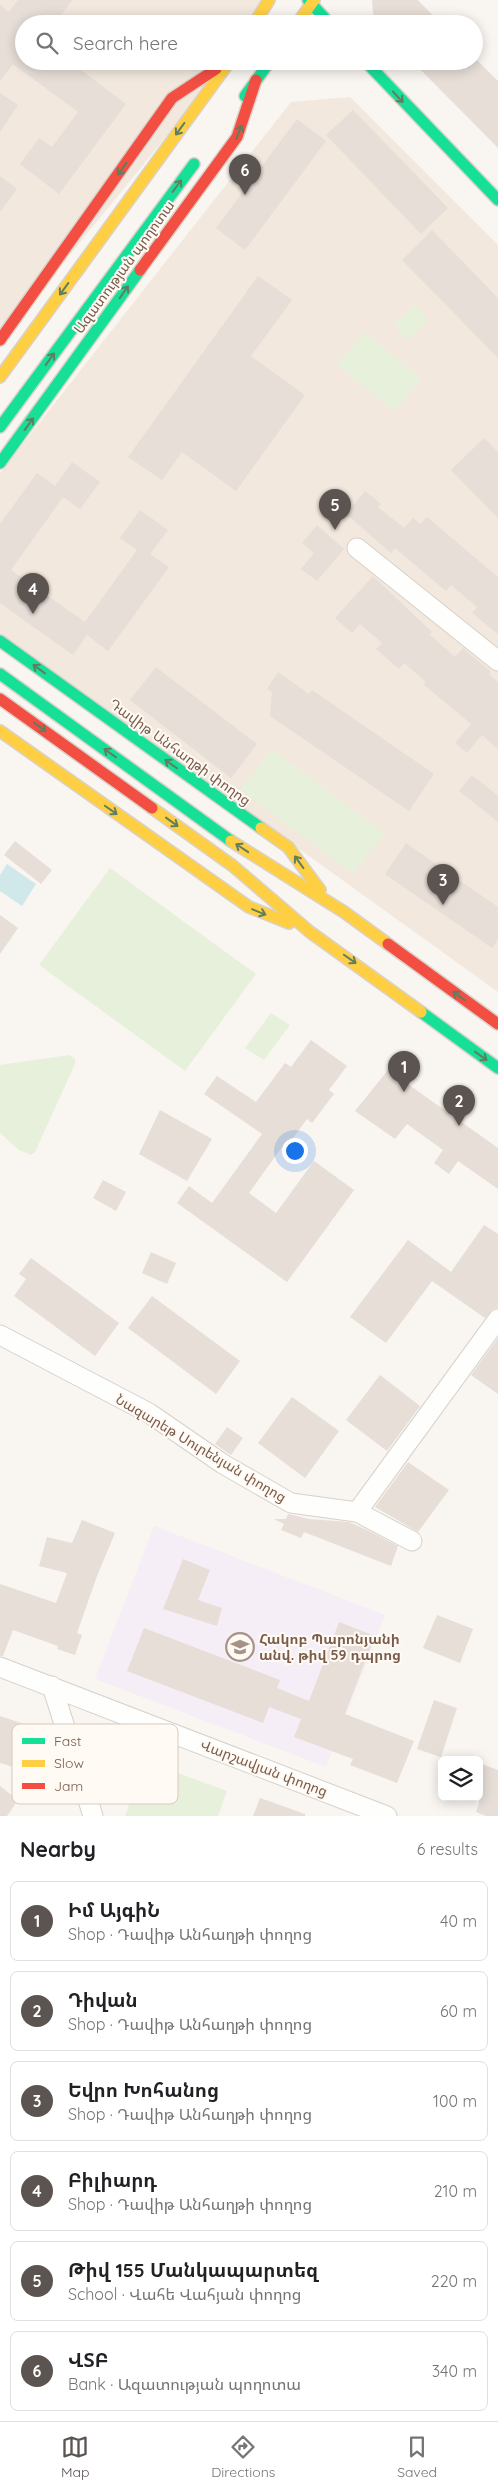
<!DOCTYPE html>
<meta charset="utf-8">
<style>
body{margin:0;font-family:Quicksand,"Noto Sans Armenian",sans-serif;background:#f6f6f6;color:#202124}
.controls{position:absolute;right:15px;bottom:15px;display:grid;overflow:hidden;border-radius:8px;box-shadow:0 2px 12px #0003}
.controls button{width:45px;height:45px;display:grid;place-items:center;padding:0;border:0;border-bottom:1px solid #e0e0e0;background:#fff;color:#202124;font:25px sans-serif}
.you{position:absolute;left:294px;top:1150px;width:18px;height:18px;margin:-12px;border:4px solid #fff;border-radius:50%;background:#1a73e8;box-shadow:0 0 0 8px #1a73e833}
.badge{display:grid;place-items:center;width:32px;height:32px;border-radius:50%;background:#5c5450;color:#fff;font-size:16px;font-weight:700}
.pin{position:absolute;translate:-50% -41px;filter:drop-shadow(0 1px 2px #0008)}
.pin::after{content:'';position:absolute;top:26px;width:18px;height:15px;background:inherit;clip-path:polygon(0 0,100% 0,50% 100%)}
.list{margin:0;padding:0;list-style:none}
h2{display:flex;justify-content:space-between;align-items:center;height:65px;margin:0;padding:0 20px;font-size:21px}
h2 small{font-size:16px;font-weight:400;color:#757577}
.list li{display:grid;grid-template-columns:32px 1fr auto;gap:15px;align-items:center;box-sizing:border-box;height:80px;margin:0 10px 10px;padding:0 10px;border:1px solid #e0e0e0;border-radius:8px}
.list b{display:block;font-size:19px;white-space:nowrap}
.list p{margin:0;font-size:16px;white-space:nowrap;color:#757577}
.list em{font-size:16px;font-style:normal;color:#757577}
.icon{flex:none;width:28px;height:28px;fill:none;stroke:currentColor;stroke-width:2;stroke-linecap:round;stroke-linejoin:round}
.map{position:relative;flex:none;width:498px;height:1816px;overflow:hidden}
.search{position:absolute;background:#fff;box-shadow:0 2px 12px #0003;left:15px;right:15px;top:15px;height:55px;display:flex;align-items:center;gap:12px;box-sizing:border-box;padding:0 18px;border-radius:28px;color:#757577;font-size:19px}
.sheet{height:605px;background:#fff}
nav{display:flex;justify-content:space-around;align-items:center;box-sizing:border-box;height:70px;border-top:1px solid #e0e0e0;background:#fff;font-size:14px;color:#757577}
nav a{display:grid;justify-items:center;gap:2px}
nav .on{color:#5c5450}
.map>svg:first-child{display:block}
.residential{fill:#f2e8de}
.education{fill:#f6eef6}
.green{fill:#e7f0db}
.water{fill:#d0e8ea}
.building{fill:#e6ded7}
.lines{fill:none;stroke-linecap:round;stroke-linejoin:round}
.street-casing{stroke:#d7d1cb;stroke-width:21}
.fast-casing{stroke:#d9d2cb;stroke-width:14}
.slow-casing{stroke:#d9d2cb;stroke-width:14}
.jam-casing{stroke:#d9d2cb;stroke-width:14}
.street{stroke:#fefefd;stroke-width:19}
.fast{stroke:#16e098;stroke-width:11}
.slow{stroke:#ffcf43;stroke-width:11}
.jam{stroke:#f24e42;stroke-width:11}
.oneway{stroke:#617d60}
.labels{text-anchor:middle;stroke-width:4;stroke-linejoin:round;paint-order:stroke}
.street-label{font-size:14px;fill:#7a5c4d;stroke:#fffaf3}
.poi-label{font-size:14px;font-weight:bold;fill:#7a5c4d;stroke:#fffaf3;text-anchor:start}
.key{fill:#fffaf3;stroke:#d7cbc1;stroke-width:1}
.key-label{font-size:14px;fill:#7a5c4d}
</style>
<div class="map">
<svg width="498" height="1816" viewBox="0 0 498 1816">
<rect width="100%" height="100%" fill="#f9f5f0"/>
<path class="residential" d="M0 0H269L254 24H24V61H228L0 340Z
M350 97 498 245V992L0 634V473L291 102Z"/>
<path class="education" d="M154 1526 385 1615 326 1767 95 1679Z"/>
<path class="green" d="M415 304 429 320 409 340 394 325Z
M365 332 421 379 394 411 337 364Z
M272 749 385 834 353 873 240 790Z
M110 868 256 974 185 1071 39 965Z
M271 1013 290 1025 264 1060 245 1048Z
M69 1055 75 1059V1064L35 1152 31 1155 19 1150 0 1133V1065Z
M145 1761 227 1791 218 1816H125Z"/>
<path class="water" d="M7 864 36 884 22 906 0 891V875Z"/>
<path class="building" d="M18 0H72L55 24H24V61H69L126 104 59 194 20 164 39 138 52 147 78 112 13 64 0 81V5L9 12Z
M372 0H418L441 24H374Z
M412 61H478L498 81V148Z
M0 93 18 105 0 132Z
M353 110 448 208 421 234 326 135Z
M297 119 326 141 245 250 216 228Z
M0 176 17 189 0 212Z
M432 230 498 298V358L402 260Z
M258 276 292 300 251 356 305 395 236 491 182 452 162 480 128 457Z
M484 438 498 452V518L451 470Z
M72 462 100 482 80 509 63 497 11 570 85 622 137 550 120 538 140 510 168 530 150 554 169 567 108 651 87 635 73 655 0 603V524L37 473 55 486Z
M365 491 381 504 378 507 404 528 413 518 420 524 427 517 498 577V634L472 613 477 607 451 585 446 591 395 548 391 553 346 514Z
M317 525 344 549 317 581 301 569 314 553 302 543Z
M373 576 432 632 430 635 455 657 463 648 491 672 489 674 498 682V749L482 735 467 753 455 743 471 724 424 685 426 682 404 663 399 669 376 649 382 643 360 624 352 633 335 618Z
M156 667 257 744 231 778 130 700Z
M278 672 309 694 312 690 434 774 409 811 270 716 272 692 267 689Z
M472 775 498 796V822L459 791Z
M15 841 52 870 41 884 4 855Z
M406 843 498 907V939L492 948 385 874Z
M0 915 18 928 0 954Z
M311 1040 347 1066 329 1090 334 1094 312 1123 307 1119 285 1149 282 1147 249 1193 276 1213 314 1161 354 1190 287 1282 177 1203 189 1186 212 1203 262 1134 204 1094 217 1076 256 1102 285 1063 291 1067Z
M388 1070 498 1148V1189L458 1161 449 1174 434 1163 443 1150 407 1124 395 1139 355 1111Z
M160 1110 212 1139 187 1181 139 1154Z
M103 1180 126 1192 116 1211 93 1198Z
M484 1225 498 1234V1308L493 1309 485 1318 432 1281 386 1343 350 1317 408 1240 451 1272Z
M151 1252 176 1263 167 1284 142 1273Z
M31 1258 119 1323 95 1356 14 1296 26 1279 19 1274Z
M152 1296 240 1361 216 1394 128 1328Z
M498 1338V1394L471 1375Z
M380 1375 420 1406 387 1451 346 1420Z
M292 1397 339 1431 305 1478 258 1443Z
M227 1427 243 1438 231 1455 215 1444Z
M408 1462 449 1490 418 1532 375 1507Z
M288 1514 309 1519 349 1522 367 1530 398 1546 391 1566 304 1532 301 1538 281 1530 284 1524 274 1519H286Z
M82 1520 115 1533 97 1576 77 1633 82 1635 75 1655 57 1649 58 1646 13 1630 3 1656H0V1584L56 1603 67 1573 39 1566 47 1537 72 1543Z
M183 1559 210 1570 198 1600 222 1608 217 1626 163 1609Z
M437 1615 473 1629 460 1663 423 1648Z
M339 1622 375 1636 345 1714 414 1741 397 1783 350 1765 353 1759 294 1737 301 1719 269 1707 263 1723 127 1671 144 1628 280 1680 277 1688 309 1701Z
M434 1700 457 1708 441 1757 417 1749Z
M0 1716 30 1726 20 1761 59 1750 67 1778 42 1787 37 1774 0 1763Z
M479 1763 498 1770V1816H486L476 1812 479 1804Z
M0 1786 18 1800 7 1816H0Z
M260 1798 305 1814V1816H253Z"/>
<g class="lines">
<defs>
<path id="street" d="M357 548 498 661
M0 1335 149 1413 223 1464 291 1503 357 1512 498 1319
M357 1512 412 1541
M0 1667 387 1816
M52 1686 93 1816"/>
<path id="fast" d="M308 0 330 24
M365 61 498 200
M245 96 270 61
M0 427 194 164
M0 463 140 270
M0 641 261 828
M0 674 231 841
M421 1012 498 1068"/>
<path id="slow" d="M254 24 269 0
M297 24 314 0
M0 377 230 61
M0 731 249 907 289 923
M152 808 233 866 310 932 421 1012
M261 828 288 847 320 890
M231 841 344 912 388 944"/>
<path id="jam" d="M140 270 237 137 256 80
M0 340 172 98 216 69
M0 699 152 808
M388 944 498 1024"/>
</defs>
<use href="#street" class="street-casing"/>
<use href="#fast" class="fast-casing"/>
<use href="#slow" class="slow-casing"/>
<use href="#jam" class="jam-casing"/>
<use href="#street" class="street"/>
<use href="#fast" class="fast"/>
<use href="#slow" class="slow"/>
<use href="#jam" class="jam"/>
</g>
<defs><path id="oneway-shaft" d="M-6 0H5M1.5-3L5.5 0L1.5 3" fill="none" stroke-width="1.6" stroke-linecap="round" stroke-linejoin="round" transform="scale(1.25)"/></defs>
<g class="oneway">
<use href="#oneway-shaft" transform="translate(398 97) rotate(47)"/>
<use href="#oneway-shaft" transform="translate(180 129) rotate(126)"/>
<use href="#oneway-shaft" transform="translate(239 132) rotate(-68)"/>
<use href="#oneway-shaft" transform="translate(122 169) rotate(126)"/>
<use href="#oneway-shaft" transform="translate(177 186) rotate(-53)"/>
<use href="#oneway-shaft" transform="translate(64 289) rotate(126)"/>
<use href="#oneway-shaft" transform="translate(124 292) rotate(-55)"/>
<use href="#oneway-shaft" transform="translate(50 359) rotate(-54)"/>
<use href="#oneway-shaft" transform="translate(29 424) rotate(-54)"/>
<use href="#oneway-shaft" transform="translate(39 669) rotate(-144)"/>
<use href="#oneway-shaft" transform="translate(40 727) rotate(36)"/>
<use href="#oneway-shaft" transform="translate(110 753) rotate(-144)"/>
<use href="#oneway-shaft" transform="translate(171 764) rotate(-144)"/>
<use href="#oneway-shaft" transform="translate(111 810) rotate(35)"/>
<use href="#oneway-shaft" transform="translate(172 822) rotate(36)"/>
<use href="#oneway-shaft" transform="translate(242 848) rotate(-146)"/>
<use href="#oneway-shaft" transform="translate(299 862) rotate(-126)"/>
<use href="#oneway-shaft" transform="translate(259 912) rotate(22)"/>
<use href="#oneway-shaft" transform="translate(350 959) rotate(35)"/>
<use href="#oneway-shaft" transform="translate(459 996) rotate(-144)"/>
<use href="#oneway-shaft" transform="translate(481 1056) rotate(36)"/>
</g>
<defs>
<symbol id="school-ring" viewBox="-11 -11 22 22"><circle r="9.5" fill="#fffaf3" stroke="#a69286" stroke-width="1.5"/><path d="M0-5L7-2L0 1L-7-2ZM-4 1L0 2.5L4 1V4Q0 6-4 4Z" fill="#a69286"/></symbol>
</defs>
<g fill-rule="evenodd">
<use href="#school-ring" x="224" y="1631" width="32" height="32"/>
</g>
<g class="labels">
<g class="street-label">
<text transform="translate(124 267) rotate(-54)" y="5">Ազատության պողոտա</text>
<text transform="translate(180 752) rotate(36)" y="5">Դավիթ Անհաղթի փողոց</text>
<text transform="translate(201 1448) rotate(31)" y="5">Նազարեթ Սուրենյան փողոց</text>
<text transform="translate(264 1768) rotate(21)" y="5">Վարշավյան փողոց</text>
</g>
<g class="poi-label">
<text x="259" y="1644">Հակոբ Պարոնյանի<tspan x="259" dy="16">անվ. թիվ 59 դպրոց</tspan></text>
</g>
</g>
<rect x="12" y="1724" width="166" height="80" rx="8" class="key"/>
<rect x="22" y="1738" width="23" height="6" fill="#16e098"/>
<rect x="22" y="1760" width="23" height="7" fill="#ffcf43"/>
<rect x="22" y="1783" width="23" height="6" fill="#f24e42"/>
<g class="key-label">
<text x="54" y="1746">Fast</text>
<text x="54" y="1768">Slow</text>
<text x="54" y="1791">Jam</text>
</g>
</svg>
<div class="controls">
<button><svg class="icon" aria-label="layers" viewBox="0 0 24 24"><path d="M12 4l9 5-9 5-9-5zM3 14l9 5 9-5"/></svg></button>
</div>
<div class="you"></div>
<div class="pin badge" style="left:404px;top:1092px">1</div>
<div class="pin badge" style="left:459px;top:1126px">2</div>
<div class="pin badge" style="left:443px;top:905px">3</div>
<div class="pin badge" style="left:33px;top:614px">4</div>
<div class="pin badge" style="left:335px;top:530px">5</div>
<div class="pin badge" style="left:245px;top:195px">6</div>
<div class="search"><svg class="icon" aria-label="search" viewBox="0 0 24 24"><circle cx="10" cy="10" r="6"/><path d="M15 15l6 6"/></svg>Search here</div>
</div>
<section class="sheet">
<h2>Nearby<small>6 results</small></h2>
<ul class="list">
<li><span class="badge">1</span><div><b>Իմ ԱյգիՆ</b><p>Shop · Դավիթ Անհաղթի փողոց</p></div><em>40 m</em></li>
<li><span class="badge">2</span><div><b>Դիվան</b><p>Shop · Դավիթ Անհաղթի փողոց</p></div><em>60 m</em></li>
<li><span class="badge">3</span><div><b>Եվրո Խոհանոց</b><p>Shop · Դավիթ Անհաղթի փողոց</p></div><em>100 m</em></li>
<li><span class="badge">4</span><div><b>Բիլիարդ</b><p>Shop · Դավիթ Անհաղթի փողոց</p></div><em>210 m</em></li>
<li><span class="badge">5</span><div><b>Թիվ 155 Մանկապարտեզ</b><p>School · Վահե Վահյան փողոց</p></div><em>220 m</em></li>
<li><span class="badge">6</span><div><b>ՎՏԲ</b><p>Bank · Ազատության պողոտա</p></div><em>340 m</em></li>
</ul>
</section>
<nav>
<a class="on"><svg class="icon" aria-label="map" viewBox="0 0 24 24"><path d="M3 6l6-2 6 2 6-2v14l-6 2-6-2-6 2zM9 4v14M15 6v14"/></svg>Map</a>
<a><svg class="icon" aria-label="directions" viewBox="0 0 24 24"><path d="M12 3l9 9-9 9-9-9zM9 14v-3h6M13 9l2 2-2 2"/></svg>Directions</a>
<a><svg class="icon" aria-label="saved" viewBox="0 0 24 24"><path d="M7 4h10v16l-5-4-5 4z"/></svg>Saved</a>
</nav>
